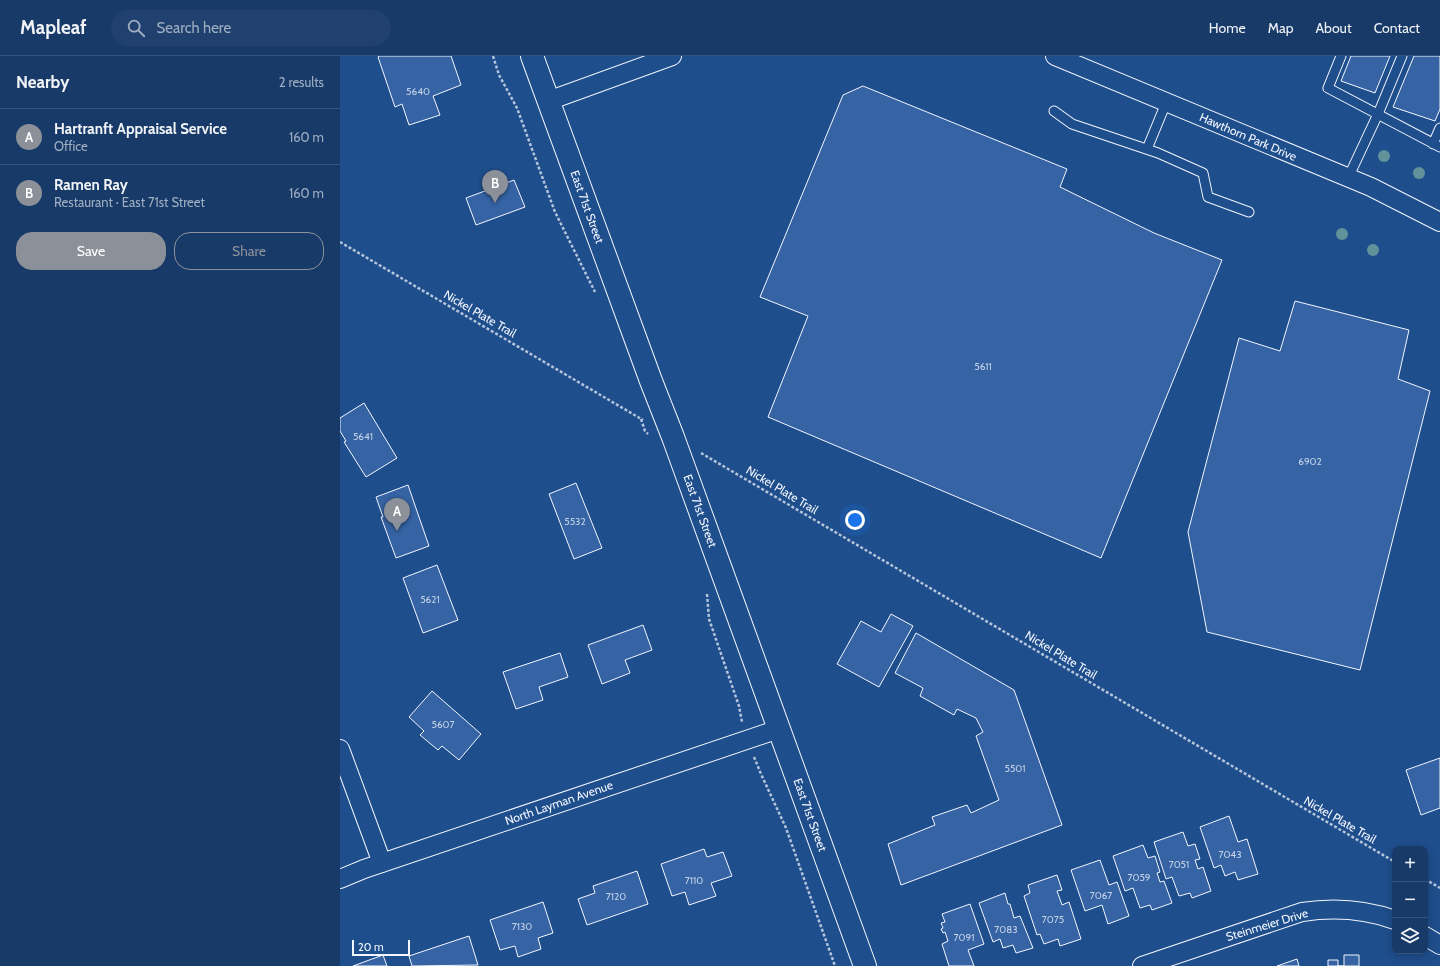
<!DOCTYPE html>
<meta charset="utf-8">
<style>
body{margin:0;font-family:Cabin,sans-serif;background:#20416f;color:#f1f3f6}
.controls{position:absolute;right:12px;bottom:12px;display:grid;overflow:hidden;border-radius:8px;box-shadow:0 2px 10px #0003}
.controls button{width:36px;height:36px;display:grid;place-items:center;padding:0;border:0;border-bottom:1px solid #36547d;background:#173a69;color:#f1f3f6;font:20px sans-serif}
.scale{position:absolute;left:12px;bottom:10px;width:58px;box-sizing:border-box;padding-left:4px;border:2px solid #f2f6ff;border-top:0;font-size:11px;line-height:14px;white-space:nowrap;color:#f2f6ff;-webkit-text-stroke:3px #1f4e8c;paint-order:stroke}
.you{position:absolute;left:515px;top:464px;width:14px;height:14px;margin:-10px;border:3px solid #fff;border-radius:50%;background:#1a73e8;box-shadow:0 0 0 6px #1a73e833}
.badge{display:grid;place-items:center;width:26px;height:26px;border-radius:50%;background:#8c9099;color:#fff;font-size:13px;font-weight:700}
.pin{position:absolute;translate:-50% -33px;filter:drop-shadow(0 1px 2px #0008)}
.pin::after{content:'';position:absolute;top:21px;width:14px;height:12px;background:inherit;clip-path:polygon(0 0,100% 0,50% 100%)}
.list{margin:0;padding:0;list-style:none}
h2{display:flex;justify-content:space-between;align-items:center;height:52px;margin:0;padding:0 16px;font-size:17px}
h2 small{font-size:13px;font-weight:400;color:#9eadc0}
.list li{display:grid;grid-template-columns:26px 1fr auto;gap:12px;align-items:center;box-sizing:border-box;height:56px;padding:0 16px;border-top:1px solid #36547d}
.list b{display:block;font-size:15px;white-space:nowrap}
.list p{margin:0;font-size:13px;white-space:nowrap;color:#9eadc0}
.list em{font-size:13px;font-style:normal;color:#9eadc0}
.actions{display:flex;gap:8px;padding:12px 16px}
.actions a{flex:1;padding:9px 0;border:1px solid #8c9099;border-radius:16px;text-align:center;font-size:14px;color:#8c9099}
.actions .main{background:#8c9099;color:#fff}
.icon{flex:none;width:22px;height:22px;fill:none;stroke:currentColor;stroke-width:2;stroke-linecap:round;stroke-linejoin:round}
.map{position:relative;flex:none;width:1100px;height:910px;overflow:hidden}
header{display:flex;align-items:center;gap:24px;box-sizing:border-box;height:56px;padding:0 20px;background:#173a69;border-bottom:1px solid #36547d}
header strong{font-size:19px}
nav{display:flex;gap:22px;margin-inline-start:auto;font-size:14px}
.search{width:280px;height:36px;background:#20416f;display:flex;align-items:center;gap:10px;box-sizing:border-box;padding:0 14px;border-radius:22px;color:#9eadc0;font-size:15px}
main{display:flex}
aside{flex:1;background:#173a69}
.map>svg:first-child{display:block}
.building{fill:#3563a3;stroke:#f2f6ff}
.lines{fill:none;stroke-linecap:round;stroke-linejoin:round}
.lane-casing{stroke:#f2f6ff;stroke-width:11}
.street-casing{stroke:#f2f6ff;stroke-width:20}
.secondary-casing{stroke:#f2f6ff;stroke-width:24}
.path{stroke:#b3c4dc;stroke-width:2.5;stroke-dasharray:3 2;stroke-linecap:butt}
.lane{stroke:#1f4e8c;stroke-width:9}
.street{stroke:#1f4e8c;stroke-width:18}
.secondary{stroke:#1f4e8c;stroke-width:22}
.tree{fill:#61919a}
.labels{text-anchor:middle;stroke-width:3;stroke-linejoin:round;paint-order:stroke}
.number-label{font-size:10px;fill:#c3d1e8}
.street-label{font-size:12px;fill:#f2f6ff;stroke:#1f4e8c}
</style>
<header>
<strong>Mapleaf</strong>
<div class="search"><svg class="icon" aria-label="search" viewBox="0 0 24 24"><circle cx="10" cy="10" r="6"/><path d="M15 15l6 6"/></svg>Search here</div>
<nav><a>Home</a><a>Map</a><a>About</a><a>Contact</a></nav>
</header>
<main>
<aside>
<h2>Nearby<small>2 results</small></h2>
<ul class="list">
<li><span class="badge">A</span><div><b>Hartranft Appraisal Service</b><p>Office</p></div><em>160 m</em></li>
<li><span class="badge">B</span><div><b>Ramen Ray</b><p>Restaurant · East 71st Street</p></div><em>160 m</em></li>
</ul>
<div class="actions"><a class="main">Save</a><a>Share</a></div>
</aside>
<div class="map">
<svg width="1100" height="910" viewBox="0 0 1100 910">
<rect width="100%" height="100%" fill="#1f4e8c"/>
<path class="building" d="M39 0H111L121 29 93 40 100 59 69 69 62 48 55 51 38 1Z
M1011 0H1050L1035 37 1001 25Z
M1074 0H1100V53L1095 65 1053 51Z
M523 30 727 113 720 131 814 177 882 204 761 502 428 361 468 260 420 241 503 39Z
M174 124 185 151 136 169 126 142Z
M955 245 1069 274 1058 323 1090 335 1020 614 867 576 848 476 899 282 940 295Z
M24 347 57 402 26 421 4 386 6 385 0 375V362Z
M236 427 262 492 234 503 209 438Z
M68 429 89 490 56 502 41 461H43L36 441Z
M97 509 118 564 83 577 63 522Z
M551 558 573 570 539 631 497 608 521 565 541 576Z
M303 569 312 594 285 604 290 617 262 628 248 589Z
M576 577 674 634 722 769 561 829 548 788 595 769 592 761 627 749 631 757 659 744 636 680 643 676 636 662 617 653 614 659 580 640 583 632 555 617Z
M220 597 228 621 199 631 203 644 176 653 163 616Z
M92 635 141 678 119 704 102 690 98 694 80 679 84 675 69 661Z
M1100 702V752L1081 759 1066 714Z
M889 760 898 786 907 783 918 818 898 824 895 816 885 820 881 809 874 812 860 771Z
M843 776 848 790 855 788 860 803 855 804 858 813 863 811 871 835 852 842 850 837 839 840 832 821 826 823 814 786Z
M803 789 808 802 815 800 820 816 817 817 820 826 824 825 832 847 812 854 810 849 800 852 793 832 785 835 773 800Z
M364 793 367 801 383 796 392 820 371 827 376 840 349 849 345 836 332 840 321 808Z
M760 804 769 829 777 826 789 860 768 868 762 849 745 855 731 814Z
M297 815 308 848 247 869 238 843 255 837 253 830Z
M717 819 722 834 717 835 722 849 729 846 741 883 720 890 718 883 704 888 700 878 697 879 684 840 690 837 688 829Z
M665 837 668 848H670L674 862 680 860 693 892 676 897 673 889 663 892 660 883 653 886 639 847Z
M203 846 213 877 198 882 201 893 178 901 175 890 160 894 150 864Z
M630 848 644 888 628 894 634 910H609L602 888 608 885 605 876 603 877 601 873 603 872 601 867 605 866 602 858Z
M129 880 138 909 72 910 69 900Z
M43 899 47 910H13Z
M1004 899H1019V910H988V904H998V910H1004Z
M957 903 959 910H937Z"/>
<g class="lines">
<defs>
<path id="lane" d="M1001 0 988 32 1100 91
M714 55 732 68 818 97 863 117 868 141 909 156
M1093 88 1100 72
M807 93 826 47
M1008 122 1038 58 1062 0"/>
<path id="street" d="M715 0 1031 131 1100 166
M208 45 332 0
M0 693 42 807
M0 823 24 813 439 673
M1085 880 1100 889
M802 910 962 856C995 851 1024 853 1055 864"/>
<path id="secondary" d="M192 0 311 325 333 381 525 910"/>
</defs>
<use href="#lane" class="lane-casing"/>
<use href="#street" class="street-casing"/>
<use href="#secondary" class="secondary-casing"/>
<path class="path" d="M153 0 159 19 177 52 215 156 255 236
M0 186 303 364
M301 363 305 375 308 378
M361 397 1055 806
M367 538 369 563 399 650 402 666
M414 701 421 718 446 772 495 910
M1085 823 1100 832"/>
<use href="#lane" class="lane"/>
<use href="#street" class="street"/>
<use href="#secondary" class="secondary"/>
</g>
<g class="tree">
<circle cx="1044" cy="100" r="6"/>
<circle cx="1079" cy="117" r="6"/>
<circle cx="1002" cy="178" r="6"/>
<circle cx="1033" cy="194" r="6"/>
</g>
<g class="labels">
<g class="number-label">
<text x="78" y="39">5640</text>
<text x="643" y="314">5611</text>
<text x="23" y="384">5641</text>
<text x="970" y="409">6902</text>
<text x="235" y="469">5532</text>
<text x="90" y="547">5621</text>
<text x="103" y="672">5607</text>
<text x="675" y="716">5501</text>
<text x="890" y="802">7043</text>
<text x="839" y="812">7051</text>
<text x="799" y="825">7059</text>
<text x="354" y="828">7110</text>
<text x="761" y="843">7067</text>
<text x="276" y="844">7120</text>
<text x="713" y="867">7075</text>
<text x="182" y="874">7130</text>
<text x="666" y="877">7083</text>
<text x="624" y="885">7091</text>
</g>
<g class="street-label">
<text transform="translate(908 81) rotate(23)" y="4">Hawthorn Park Drive</text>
<text transform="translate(247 151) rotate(70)" y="4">East 71st Street</text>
<text transform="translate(140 258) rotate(30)" y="4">Nickel Plate Trail</text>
<text transform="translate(442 434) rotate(31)" y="4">Nickel Plate Trail</text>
<text transform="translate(360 455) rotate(70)" y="4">East 71st Street</text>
<text transform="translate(721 599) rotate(31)" y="4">Nickel Plate Trail</text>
<text transform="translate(219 747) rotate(-19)" y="4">North Layman Avenue</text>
<text transform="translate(470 759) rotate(70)" y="4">East 71st Street</text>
<text transform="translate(1000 764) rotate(30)" y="4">Nickel Plate Trail</text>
<text transform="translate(927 869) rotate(-17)" y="4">Steinmeier Drive</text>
</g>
</g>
</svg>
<div class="controls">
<button>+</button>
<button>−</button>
<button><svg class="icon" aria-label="layers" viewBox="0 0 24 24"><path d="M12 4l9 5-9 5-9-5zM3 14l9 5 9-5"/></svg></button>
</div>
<div class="scale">20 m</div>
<div class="you"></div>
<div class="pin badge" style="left:57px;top:475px">A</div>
<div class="pin badge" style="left:155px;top:147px">B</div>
</div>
</main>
